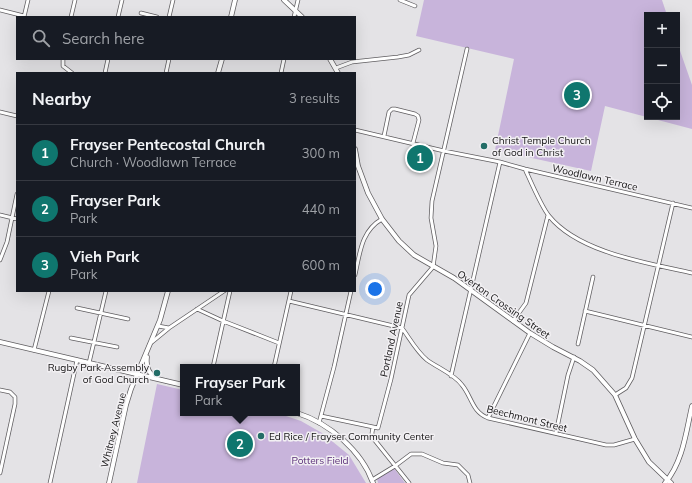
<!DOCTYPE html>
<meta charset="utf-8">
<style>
body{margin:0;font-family:Mulish,sans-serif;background:#20242c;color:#f1f3f6}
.controls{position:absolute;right:12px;top:12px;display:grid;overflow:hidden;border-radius:0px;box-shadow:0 4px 16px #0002}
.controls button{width:36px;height:36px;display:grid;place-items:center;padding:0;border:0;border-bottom:1px solid #363941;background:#171b24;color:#f1f3f6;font:20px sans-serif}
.you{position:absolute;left:375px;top:289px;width:14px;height:14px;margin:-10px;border:3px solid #fff;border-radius:50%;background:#1a73e8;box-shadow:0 0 0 6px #1a73e833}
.badge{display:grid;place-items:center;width:26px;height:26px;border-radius:50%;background:#0f766e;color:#fff;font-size:13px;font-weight:700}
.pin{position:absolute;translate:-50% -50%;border:2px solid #fff;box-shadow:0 1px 4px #0006}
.popup{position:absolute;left:180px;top:364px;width:120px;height:52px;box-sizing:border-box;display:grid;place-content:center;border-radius:0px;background:#171b24;filter:drop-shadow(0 1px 3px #0005);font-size:13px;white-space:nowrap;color:#9ea1a6}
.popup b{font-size:15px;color:#f1f3f6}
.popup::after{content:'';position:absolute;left:50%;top:100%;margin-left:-8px;border:8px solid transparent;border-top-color:#171b24}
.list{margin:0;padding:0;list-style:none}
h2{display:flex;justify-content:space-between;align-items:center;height:52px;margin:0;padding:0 16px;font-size:17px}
h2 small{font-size:13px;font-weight:400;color:#9ea1a6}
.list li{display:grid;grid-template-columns:26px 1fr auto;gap:12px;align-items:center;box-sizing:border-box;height:56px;padding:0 16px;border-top:1px solid #363941}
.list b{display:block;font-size:15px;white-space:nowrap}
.list p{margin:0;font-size:13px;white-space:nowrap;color:#9ea1a6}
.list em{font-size:13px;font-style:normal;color:#9ea1a6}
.icon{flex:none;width:22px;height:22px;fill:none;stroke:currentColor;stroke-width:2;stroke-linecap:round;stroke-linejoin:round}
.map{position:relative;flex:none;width:692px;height:483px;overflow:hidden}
.search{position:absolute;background:#171b24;box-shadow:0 4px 16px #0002;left:16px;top:16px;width:340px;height:44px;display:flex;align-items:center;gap:10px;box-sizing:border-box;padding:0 14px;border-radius:0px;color:#9ea1a6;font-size:15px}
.panel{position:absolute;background:#171b24;box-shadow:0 4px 16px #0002;left:16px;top:72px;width:340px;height:220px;border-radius:0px}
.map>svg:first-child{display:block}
.green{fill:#c8b4db}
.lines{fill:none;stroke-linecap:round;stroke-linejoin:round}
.street-casing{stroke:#605e61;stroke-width:4.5}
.secondary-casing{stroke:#605e61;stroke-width:5.5}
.street{stroke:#fff;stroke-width:3}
.secondary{stroke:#fff;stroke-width:4}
.poi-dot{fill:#236d67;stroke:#f2f0f3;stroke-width:1.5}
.labels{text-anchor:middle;stroke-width:3;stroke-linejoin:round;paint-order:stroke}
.poi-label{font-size:10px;fill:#121112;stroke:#f2f0f3;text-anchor:start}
.street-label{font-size:10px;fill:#121112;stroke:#f2f0f3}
.park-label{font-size:10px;fill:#572b76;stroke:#f2f0f3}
</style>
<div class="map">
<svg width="692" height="483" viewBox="0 0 692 483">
<rect width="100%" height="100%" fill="#e4e3e6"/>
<path class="green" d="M424 0H662L667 15H647V117H677V42L692 85V129L605 106 591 171 495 150 514 59 416 36Z
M157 384 183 390V413H277L301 421 322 433 349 455 366 483H137Z
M394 468 405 483H378L377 479Z"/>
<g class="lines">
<defs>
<path id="street" d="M400 0 415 6
M0 10 24 16
M141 13 157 17
M24 17 28 0
M71 17 75 0
M118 17 122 0
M169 17 173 0
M294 17 298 0
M63 59V66L72 73
M336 68 352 62 398 57 409 55 419 50
M105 73 108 59
M166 73 169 59
M281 73 284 59
M0 112 17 116
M355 130 444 151 500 162 525 169 692 208
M384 136 389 112 392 109H395L415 114 418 116 419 120 413 143
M525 169C531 182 541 206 549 216 579 253 648 263 692 273
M0 215 17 219
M0 260 7 242 17 194
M355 275C360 253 361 231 382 219
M289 301 402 328C410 339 417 352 427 360 438 368 454 374 462 385 472 397 472 412 488 418L606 445H614L635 439
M77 308 128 319
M197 309 223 321 279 343
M585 311 692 337
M513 321 526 303 548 215
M169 328 224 291
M71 338 117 347
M152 342 169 328 158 326
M578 344 593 277
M34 350 49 291
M89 363 106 291
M213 367 230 291
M274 367 291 291
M451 376 500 162
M0 390 10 392 15 397V404L0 473
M615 395 626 388 632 378 673 203
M321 416 378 428 391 379 409 295 433 267 436 246 431 218 432 201 467 49
M488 418 530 333
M319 423 334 367 351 291
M373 427 372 433 373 438 409 483
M556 433 568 375 574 357
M372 480 395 466 411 454H422L443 463 458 465 468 475 470 483
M50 483 77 360"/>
<path id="secondary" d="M284 0 302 17
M231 17 235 0
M330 59 338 73
M218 73 222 59
M355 149 358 166 368 193 382 219 399 241 414 255 454 278 530 333 553 347 580 361 593 370 615 395 635 439 649 462 671 483
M0 342 183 385
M147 357C146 365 148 373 155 377
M297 413C329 423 362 451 373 483
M109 483 126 405 131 389 160 320 168 291
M665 483C683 462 686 432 692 406"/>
</defs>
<use href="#street" class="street-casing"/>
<use href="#secondary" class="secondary-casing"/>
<use href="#street" class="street"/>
<use href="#secondary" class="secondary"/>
</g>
<g class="poi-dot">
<circle cx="484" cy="146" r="4"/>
<circle cx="157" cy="373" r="4"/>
<circle cx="261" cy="436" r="4"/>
</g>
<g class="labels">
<g class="poi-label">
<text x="492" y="144">Christ Temple Church<tspan x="492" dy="12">of God in Christ</tspan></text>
<text x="149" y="371" text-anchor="end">Rugby Park Assembly<tspan x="149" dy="12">of God Church</tspan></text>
<text x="269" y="440">Ed Rice / Frayser Community Center</text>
</g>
<g class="street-label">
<text transform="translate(595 177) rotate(13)" y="4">Woodlawn Terrace</text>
<text transform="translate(504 304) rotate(35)" y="4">Overton Crossing Street</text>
<text transform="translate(391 339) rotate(-78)" y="4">Portland Avenue</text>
<text transform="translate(527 418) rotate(14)" y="4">Beechmont Street</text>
<text transform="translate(113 430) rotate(-76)" y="4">Whitney Avenue</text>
</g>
<g class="park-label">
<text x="320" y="464">Potters Field</text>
</g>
</g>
</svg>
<div class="controls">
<button>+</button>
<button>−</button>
<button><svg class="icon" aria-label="locate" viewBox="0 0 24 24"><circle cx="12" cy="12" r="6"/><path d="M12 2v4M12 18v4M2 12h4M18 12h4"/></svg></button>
</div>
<div class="you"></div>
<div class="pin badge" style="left:420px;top:158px">1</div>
<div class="pin badge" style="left:240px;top:444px">2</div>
<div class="popup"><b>Frayser Park</b>Park</div>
<div class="pin badge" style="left:577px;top:95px">3</div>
<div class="search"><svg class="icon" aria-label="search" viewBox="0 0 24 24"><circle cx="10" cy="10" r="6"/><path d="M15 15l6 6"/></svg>Search here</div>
<section class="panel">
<h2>Nearby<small>3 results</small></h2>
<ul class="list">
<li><span class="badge">1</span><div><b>Frayser Pentecostal Church</b><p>Church · Woodlawn Terrace</p></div><em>300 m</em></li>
<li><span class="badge">2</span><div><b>Frayser Park</b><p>Park</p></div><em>440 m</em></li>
<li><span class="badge">3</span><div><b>Vieh Park</b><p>Park</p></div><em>600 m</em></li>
</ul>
</section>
</div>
